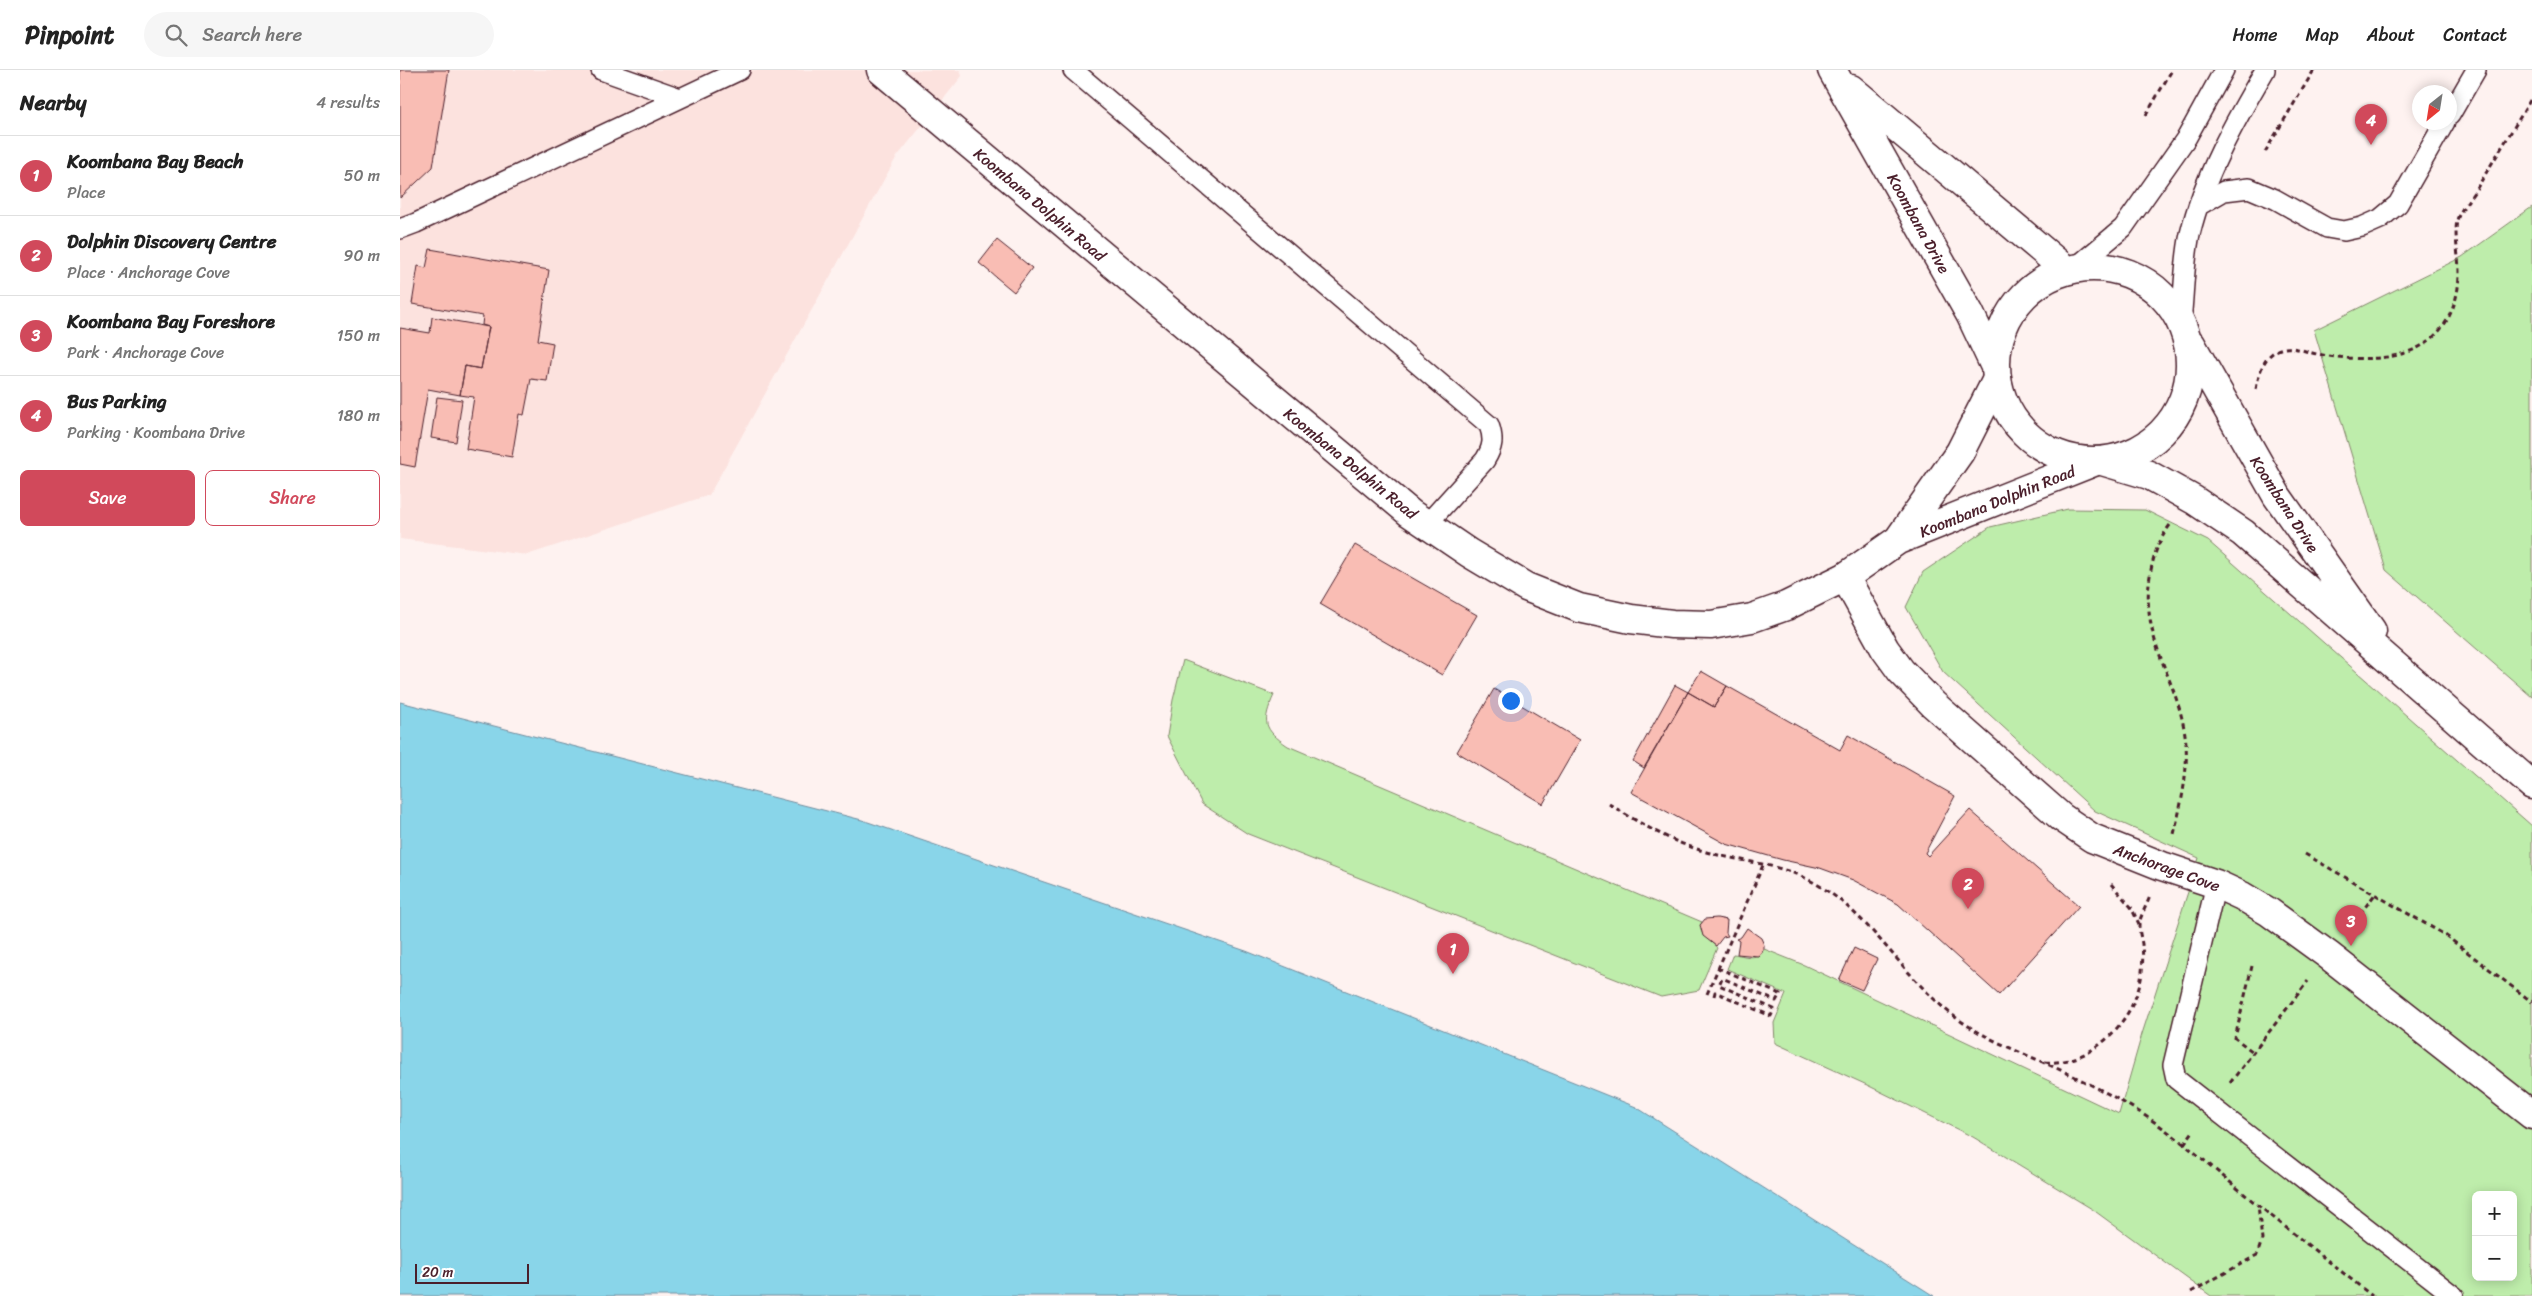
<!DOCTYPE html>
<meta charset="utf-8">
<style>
body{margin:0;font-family:Sriracha,sans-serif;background:#f6f6f6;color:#222}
.controls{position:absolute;right:15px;bottom:15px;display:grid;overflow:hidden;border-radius:8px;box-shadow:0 2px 12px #0003}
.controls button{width:45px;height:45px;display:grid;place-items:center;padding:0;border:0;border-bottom:1px solid #e0e0e0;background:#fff;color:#222;font:25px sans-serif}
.compass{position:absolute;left:2012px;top:15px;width:45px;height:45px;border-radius:50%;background:#fff;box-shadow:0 2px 12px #0003;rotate:210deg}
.scale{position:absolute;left:15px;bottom:12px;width:114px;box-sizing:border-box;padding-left:5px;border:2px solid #4a1f2b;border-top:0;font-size:14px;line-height:18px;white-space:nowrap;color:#4a1f2b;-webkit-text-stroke:4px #fff;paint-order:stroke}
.you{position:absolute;left:1110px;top:630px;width:18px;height:18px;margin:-12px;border:4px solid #fff;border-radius:50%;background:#1a73e8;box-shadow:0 0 0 8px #1a73e833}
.badge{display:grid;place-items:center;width:32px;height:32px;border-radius:50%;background:#d1495b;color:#fff;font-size:16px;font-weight:700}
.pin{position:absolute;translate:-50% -41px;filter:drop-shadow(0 1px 2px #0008)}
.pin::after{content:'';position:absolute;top:26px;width:18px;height:15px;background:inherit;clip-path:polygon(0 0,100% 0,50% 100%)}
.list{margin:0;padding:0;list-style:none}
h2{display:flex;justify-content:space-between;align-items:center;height:65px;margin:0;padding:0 20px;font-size:21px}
h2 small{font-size:16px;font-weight:400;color:#767676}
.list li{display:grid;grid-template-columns:32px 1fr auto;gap:15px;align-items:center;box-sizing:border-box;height:80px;padding:0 20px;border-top:1px solid #e0e0e0}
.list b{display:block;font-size:19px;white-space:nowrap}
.list p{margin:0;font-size:16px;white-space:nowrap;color:#767676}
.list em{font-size:16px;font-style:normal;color:#767676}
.actions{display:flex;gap:10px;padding:15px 20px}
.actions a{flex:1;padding:11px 0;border:1px solid #d1495b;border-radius:8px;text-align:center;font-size:18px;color:#d1495b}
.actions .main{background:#d1495b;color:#fff}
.icon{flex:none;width:28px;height:28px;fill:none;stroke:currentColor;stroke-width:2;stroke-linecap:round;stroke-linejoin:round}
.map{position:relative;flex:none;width:2132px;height:1226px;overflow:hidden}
header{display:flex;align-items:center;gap:30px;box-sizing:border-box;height:70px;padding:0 25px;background:#fff;border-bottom:1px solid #e0e0e0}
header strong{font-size:24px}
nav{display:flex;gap:28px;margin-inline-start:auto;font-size:18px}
.search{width:350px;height:45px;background:#f6f6f6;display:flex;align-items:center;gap:12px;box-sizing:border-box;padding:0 18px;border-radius:28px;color:#767676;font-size:19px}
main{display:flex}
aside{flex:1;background:#fff}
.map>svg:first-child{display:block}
.built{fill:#fce2de}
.green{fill:#beedab;stroke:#84866b;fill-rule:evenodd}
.water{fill:#89d5e9;stroke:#708c9d}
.building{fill:#f9bdb4;stroke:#4a1f2b}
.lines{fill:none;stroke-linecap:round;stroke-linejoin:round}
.service-casing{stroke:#4a1f2b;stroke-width:22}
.minor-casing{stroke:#4a1f2b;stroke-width:31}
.secondary-casing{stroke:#4a1f2b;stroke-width:31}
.path{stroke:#4a1f2b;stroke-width:3;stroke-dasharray:5 4;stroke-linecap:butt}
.service{stroke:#fff;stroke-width:19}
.minor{stroke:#fff;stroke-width:28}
.secondary{stroke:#fff;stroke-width:28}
.labels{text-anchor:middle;stroke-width:4.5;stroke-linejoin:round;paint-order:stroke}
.street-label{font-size:16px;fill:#4a1f2b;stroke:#fff}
</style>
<header>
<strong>Pinpoint</strong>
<div class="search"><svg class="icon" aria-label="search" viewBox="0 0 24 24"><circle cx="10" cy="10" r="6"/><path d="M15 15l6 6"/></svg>Search here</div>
<nav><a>Home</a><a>Map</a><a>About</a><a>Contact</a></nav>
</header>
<main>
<aside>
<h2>Nearby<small>4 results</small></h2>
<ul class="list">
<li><span class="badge">1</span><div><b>Koombana Bay Beach</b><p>Place</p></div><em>50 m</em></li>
<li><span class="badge">2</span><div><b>Dolphin Discovery Centre</b><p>Place · Anchorage Cove</p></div><em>90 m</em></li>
<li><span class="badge">3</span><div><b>Koombana Bay Foreshore</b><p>Park · Anchorage Cove</p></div><em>150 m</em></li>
<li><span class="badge">4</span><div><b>Bus Parking</b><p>Parking · Koombana Drive</p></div><em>180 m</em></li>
</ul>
<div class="actions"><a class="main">Save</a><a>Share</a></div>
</aside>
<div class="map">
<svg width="2132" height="1226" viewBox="0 0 2132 1226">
<rect width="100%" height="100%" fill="#fef2f0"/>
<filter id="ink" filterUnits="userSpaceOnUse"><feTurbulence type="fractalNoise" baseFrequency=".02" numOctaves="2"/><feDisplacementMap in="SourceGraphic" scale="10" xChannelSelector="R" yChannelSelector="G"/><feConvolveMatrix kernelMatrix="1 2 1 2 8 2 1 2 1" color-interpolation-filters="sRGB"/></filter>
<g filter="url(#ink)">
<path class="built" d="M0 0H560L562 6 496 88 309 425 127 485 0 469Z"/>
<path class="green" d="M2132 137V627L1986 500 1914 260 2062 187Z
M1668 439 1745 440 1808 471 2132 756V1226H1811L1692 1139 1573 1067 1467 1015 1375 973 1374 953 1386 924 1327 899 1333 884C1345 885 1356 892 1364 879L1404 895 1719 1044 1742 964 1799 788 1695 741 1543 602 1506 537 1523 502 1590 457ZM2076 1125H2113V1207H2076Z
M783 590 874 625C862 652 863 659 888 676L1302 852C1296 864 1311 870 1317 878L1299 920 1261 927 848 764 802 734 767 666 773 630Z"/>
<path class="water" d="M0 632 462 750 846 881 1236 1037 1534 1226H0Z"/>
<path class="building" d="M0 0H49L33 97 0 128Z
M597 170 632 198 614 222 579 193Z
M30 179 149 200 138 270 153 273 147 311 131 309 124 345 119 344 112 387 66 379 74 327 60 325 65 296 81 299 89 257 82 255 83 246 12 234 18 196 26 198Z
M32 247 89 257 81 299 65 296 60 325 28 319 15 397 0 394V258L30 263Z
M37 327 62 330 56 372 31 368Z
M955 475 1077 545 1042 605 920 534Z
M1301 601 1327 616 1314 637 1288 622Z
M1275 615 1288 622 1244 698 1233 691Z
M1327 616 1440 680 1448 665 1555 726 1525 783 1528 786 1570 740 1679 836 1599 925 1498 834 1453 810 1420 798 1383 790 1326 774 1231 722 1288 622 1314 637Z
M1094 619 1180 670 1143 734 1057 682Z
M1317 848 1327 850 1326 863 1328 866 1323 867 1316 876 1303 866 1300 855 1305 849Z
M1347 858 1361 868 1364 875V879L1358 886 1337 884 1339 871 1336 869 1341 867Z
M1454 878 1477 889 1462 920 1439 910Z"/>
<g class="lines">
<defs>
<path id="service" d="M201 0 280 28
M673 0 1089 355C1094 369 1093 377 1085 390L1027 454
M2050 45 2076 0
M1798 136 1824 121 1849 118 1875 129 1927 158 1944 161 1962 157 1980 149 1998 134 2045 52
M0 159 16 153 340 0
M1675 198 1723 158 1787 67 1824 0
M1781 252C1784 224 1784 192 1790 164 1804 106 1835 51 1865 0
M1816 814 1773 995 1776 1009 2054 1226"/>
<path id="minor" d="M481 0 1010 443 1069 483 1126 517 1179 538 1231 549 1272 554 1311 555 1352 548 1386 536 1445 507 1498 470 1696 391
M1498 470 1560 382 1597 309
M1445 507 1485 579 1501 601 1533 634 1661 747 1692 768 1762 796 1816 814 1842 826 1869 842 1928 885 2132 1045"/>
<path id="secondary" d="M1432 0 1570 244 1596 299
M1451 19 1666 200
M1596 294a97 97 0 1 1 194 0a97 97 0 1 1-194 0Z
M1791 274 1877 426 1972 561
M1702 391 1749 405 1794 430 1843 463 2132 715"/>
</defs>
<use href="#service" class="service-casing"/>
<use href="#minor" class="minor-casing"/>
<use href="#secondary" class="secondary-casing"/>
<path class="path" d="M1746 45 1772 0
M1865 82 1914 0
M1856 319C1859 304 1863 285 1880 279 1892 275 1906 282 1917 284 1949 290 1996 293 2024 274 2048 259 2059 231 2059 203 2059 185 2054 168 2057 150 2060 140 2071 127 2077 118 2095 88 2114 58 2132 27
M1770 455C1760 468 1754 484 1751 500 1737 571 1781 609 1786 674 1788 704 1781 735 1774 764
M1209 734C1238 752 1267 770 1300 780 1337 792 1376 792 1411 811 1471 843 1502 907 1555 947 1585 969 1620 982 1654 997 1685 1011 1716 1027 1744 1045 1781 1069 1815 1100 1849 1128 1890 1161 1931 1193 1972 1226
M1905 784 2045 865 2132 932
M1711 814 1731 837 1739 854
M1949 858 1976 823
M1852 896 1835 968 1853 982
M1307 924 1364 793
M1314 926 1315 922 1371 946 1374 939 1319 915 1322 908 1376 931 1380 924 1318 898
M1645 992C1691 996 1733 952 1741 909 1743 897 1743 885 1742 874 1741 868 1739 861 1739 855 1740 846 1747 835 1750 826
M1830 1013 1908 911
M1784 1074 1794 1060
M1791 1222 1857 1185 1862 1170 1858 1135"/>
<use href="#service" class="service"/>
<use href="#minor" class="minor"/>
<use href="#secondary" class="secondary"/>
</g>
</g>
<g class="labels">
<g class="street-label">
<text transform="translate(640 134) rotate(40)" y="6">Koombana Dolphin Road</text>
<text transform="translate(1519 153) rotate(61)" y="6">Koombana Drive</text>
<text transform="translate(951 393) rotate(39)" y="6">Koombana Dolphin Road</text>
<text transform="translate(1597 431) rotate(-22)" y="6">Koombana Dolphin Road</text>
<text transform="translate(1885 434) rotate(57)" y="6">Koombana Drive</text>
<text transform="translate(1767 797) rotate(20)" y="6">Anchorage Cove</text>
</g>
</g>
</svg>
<div class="controls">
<button>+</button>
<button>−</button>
</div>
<svg class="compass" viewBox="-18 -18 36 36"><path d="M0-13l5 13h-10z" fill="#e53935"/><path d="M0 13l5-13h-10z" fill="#767676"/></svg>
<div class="scale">20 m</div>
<div class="you"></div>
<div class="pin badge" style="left:1053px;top:904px">1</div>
<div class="pin badge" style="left:1568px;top:839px">2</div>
<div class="pin badge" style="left:1951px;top:876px">3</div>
<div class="pin badge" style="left:1971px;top:75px">4</div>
</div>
</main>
